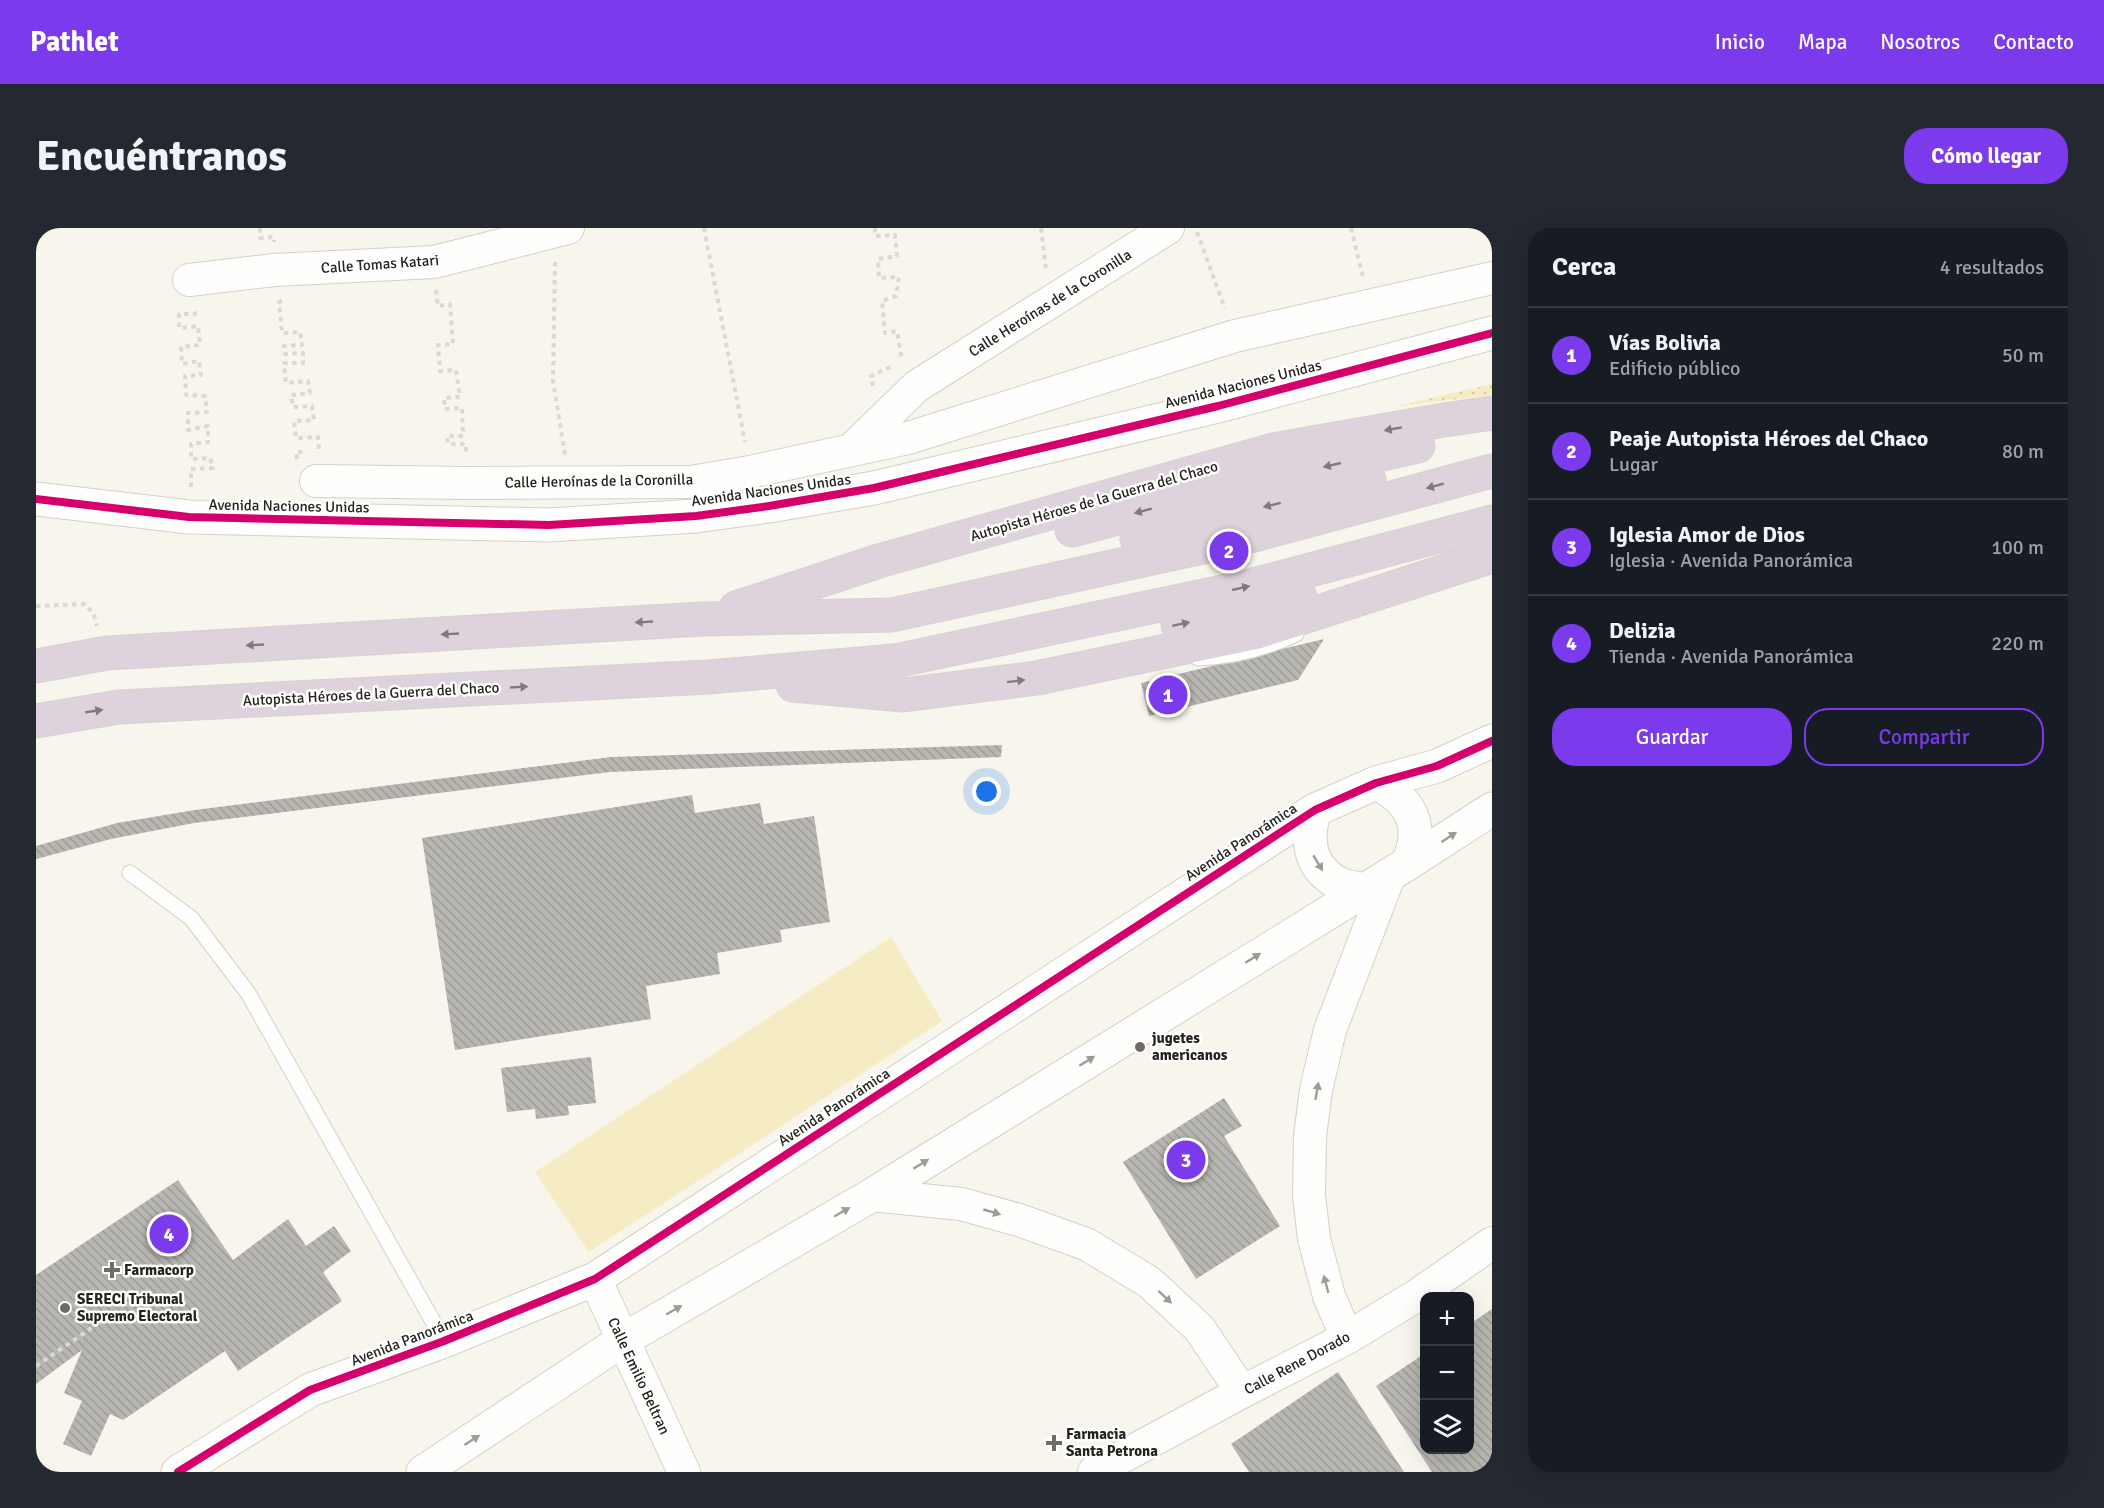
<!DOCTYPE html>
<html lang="es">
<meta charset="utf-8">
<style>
body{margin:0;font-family:Signika,sans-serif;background:#242831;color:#f1f3f6}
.controls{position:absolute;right:18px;bottom:18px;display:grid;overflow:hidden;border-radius:12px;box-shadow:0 6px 24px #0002}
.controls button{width:54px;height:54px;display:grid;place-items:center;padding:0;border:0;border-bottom:2px solid #363941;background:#171b24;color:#f1f3f6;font:30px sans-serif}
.you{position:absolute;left:951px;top:564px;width:21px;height:21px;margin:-15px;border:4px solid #fff;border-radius:50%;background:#1a73e8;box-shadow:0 0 0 9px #1a73e833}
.badge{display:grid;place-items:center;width:39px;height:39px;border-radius:50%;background:#7c3aed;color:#fff;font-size:20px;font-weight:700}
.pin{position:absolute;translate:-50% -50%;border:3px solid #fff;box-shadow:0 2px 6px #0006}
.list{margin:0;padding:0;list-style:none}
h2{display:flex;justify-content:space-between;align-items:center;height:78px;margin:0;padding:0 24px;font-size:26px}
h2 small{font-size:20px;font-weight:400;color:#9ea1a6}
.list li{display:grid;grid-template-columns:39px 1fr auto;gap:18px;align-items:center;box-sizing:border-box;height:96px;padding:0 24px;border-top:2px solid #363941}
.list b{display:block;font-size:22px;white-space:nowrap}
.list p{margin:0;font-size:20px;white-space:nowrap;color:#9ea1a6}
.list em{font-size:20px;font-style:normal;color:#9ea1a6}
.actions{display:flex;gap:12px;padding:18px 24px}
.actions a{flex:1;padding:14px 0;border:2px solid #7c3aed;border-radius:24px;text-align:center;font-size:21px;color:#7c3aed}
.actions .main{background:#7c3aed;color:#fff}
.icon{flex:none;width:33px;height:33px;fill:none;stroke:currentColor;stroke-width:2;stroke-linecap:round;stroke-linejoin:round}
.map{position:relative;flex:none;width:1456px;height:1244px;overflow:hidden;border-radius:24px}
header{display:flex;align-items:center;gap:36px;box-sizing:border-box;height:84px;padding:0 30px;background:#7c3aed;color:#fff}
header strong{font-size:28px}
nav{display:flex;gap:33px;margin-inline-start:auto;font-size:21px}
.intro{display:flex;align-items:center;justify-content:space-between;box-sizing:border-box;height:144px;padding:0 36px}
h1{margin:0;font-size:42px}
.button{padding:15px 27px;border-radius:24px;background:#7c3aed;color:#fff;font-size:21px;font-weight:700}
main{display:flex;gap:36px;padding:0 36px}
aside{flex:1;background:#171b24;border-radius:24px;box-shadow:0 6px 24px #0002}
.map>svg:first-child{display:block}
.grass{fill:url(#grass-dots)}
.garden{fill:#f6ecc4}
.building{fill:url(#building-back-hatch)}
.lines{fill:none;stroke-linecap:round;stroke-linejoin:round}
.lane-casing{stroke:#d2d1c9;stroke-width:17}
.street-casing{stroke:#d2d1c9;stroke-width:34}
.secondary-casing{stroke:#d2d1c9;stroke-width:35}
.highway-casing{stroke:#d4d3cf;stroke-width:35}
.path{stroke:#d9d9d6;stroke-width:4;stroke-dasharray:4.5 4.5;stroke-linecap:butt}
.lane{stroke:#fefefc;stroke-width:15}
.street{stroke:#fefefc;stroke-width:32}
.secondary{stroke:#fefefc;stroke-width:33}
.highway{stroke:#ded2dd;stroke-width:33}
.cycleway-casing{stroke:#fff;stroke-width:11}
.cycleway{stroke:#d6006c;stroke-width:8}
.oneway{fill:#817a7d}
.oneway2{fill:#9c9b98}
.poi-dot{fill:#6e6c65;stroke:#fff;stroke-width:2}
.labels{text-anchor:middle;stroke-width:5;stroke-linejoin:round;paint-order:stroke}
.street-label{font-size:15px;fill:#24231d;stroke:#fff}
.poi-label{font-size:15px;font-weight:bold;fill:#24231d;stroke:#fff;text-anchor:start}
</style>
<header>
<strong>Pathlet</strong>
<nav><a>Inicio</a><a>Mapa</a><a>Nosotros</a><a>Contacto</a></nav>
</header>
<div class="intro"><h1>Encuéntranos</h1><a class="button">Cómo llegar</a></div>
<main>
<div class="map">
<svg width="1456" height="1244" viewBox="0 0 1456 1244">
<defs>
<pattern id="grass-dots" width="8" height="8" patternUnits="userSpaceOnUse" patternTransform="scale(1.5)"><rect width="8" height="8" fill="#f6ecc4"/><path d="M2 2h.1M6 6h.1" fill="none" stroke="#d3caa8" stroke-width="1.8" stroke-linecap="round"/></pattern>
<pattern id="building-back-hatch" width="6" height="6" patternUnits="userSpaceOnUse" patternTransform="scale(1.5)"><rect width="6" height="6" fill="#b8b6b0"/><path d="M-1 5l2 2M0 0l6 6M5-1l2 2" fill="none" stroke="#9e9c97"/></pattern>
</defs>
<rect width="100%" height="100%" fill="#f7f5ec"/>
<path class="grass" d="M1456 156V167L1361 178Z"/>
<path class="garden" d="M855 709 906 793 553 1024 499 944Z"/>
<path class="building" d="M1288 411 1262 452 1113 488 1105 455Z
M966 517 965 529 574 544 158 595 75 611 0 631V618L81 595 159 582 575 529Z
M656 567 659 585 724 575 728 596 778 588 794 694 744 702 746 714 681 725 684 746 610 758 615 791 419 822 386 610Z
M555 829 560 875 532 878 533 887 500 891 499 881 471 884 465 840Z
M1188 870 1206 898 1188 908 1244 998 1160 1051 1087 934Z
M142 952 197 1032 252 991 270 1018 298 998 315 1023 287 1044 306 1073 202 1143 189 1123 87 1192 74 1186 55 1228 27 1216 46 1173 28 1165 46 1122 0 1156V1047Z
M1456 1081V1244H1396L1340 1158 1388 1126V1222H1434V1096Z
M1302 1144 1368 1244H1213L1195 1216Z"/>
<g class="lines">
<defs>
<path id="lane" d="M1162 430C1197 429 1228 421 1260 406
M94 645 155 690 212 765 408 1113"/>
<path id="street" d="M153 52 239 42 398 34 532 0
M816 221 881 158 1132 0
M280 253 432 255 655 254 714 244 872 210 1199 108 1456 50
M836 967 925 976 983 992 1050 1016 1113 1054 1163 1100 1206 1164
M559 1051 648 1244
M1311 1110 1293 1068 1278 1011 1273 967 1274 908 1280 862 1294 802 1354 646
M1058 1244 1206 1164 1311 1110 1380 1068 1456 1015"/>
<path id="secondary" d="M0 271 153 289 513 297 660 288 733 278 838 260 1182 178 1456 105
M1340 555C1376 572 1389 600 1371 636
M1279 582C1269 612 1273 641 1304 656 1311 659 1320 660 1328 662
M142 1244 274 1162 408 1113 559 1051 1279 582 1340 555 1401 538 1456 513
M387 1244 587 1112 836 967 1371 636 1456 581"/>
<path id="highway" d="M1036 302 1188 262 1382 218
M1101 311 1333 252
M700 380 843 333 1237 222 1408 192 1456 185
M1142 397 1264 369
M0 438 71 425 667 391 856 387 1199 312 1456 243
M757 457 867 467 1001 450 1221 404 1456 328
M0 493 83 479 672 449 859 433 1210 359 1456 294"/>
</defs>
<use href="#lane" class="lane-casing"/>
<use href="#street" class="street-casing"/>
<use href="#secondary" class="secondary-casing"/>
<use href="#highway" class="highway-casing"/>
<path class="path" d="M224 0V10L238 9V14
M668 0 709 214
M839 0V8L859 7 861 28 842 31 843 50 863 49 860 68 846 73 849 105 861 103 866 133
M1005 0 1010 41
M1315 0 1327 49
M1161 4 1189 81
M519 34 517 152 529 227
M400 62 402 78 414 76 417 116 402 117 404 143 420 142 424 169 408 170 409 181 426 180 427 208H411L412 216H430V227
M246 73 243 74 246 105 264 104 266 117 248 118 249 126 267 125V135H248L250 155 272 153 274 165 255 167 257 179 276 178 278 192 258 193 260 210 282 209 283 223
M837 158 835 148 857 138
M261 231 260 224H269
M155 259V241L177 240 174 230 155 231V216L172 214V198L152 202V185L171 184 169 168 150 167 149 148 165 147 163 133 146 136 145 119 164 117 162 98 143 100V86H159L158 82
M0 378 49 376 58 387 61 398
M0 1138 60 1097"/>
<use href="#lane" class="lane"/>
<use href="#street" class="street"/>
<use href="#secondary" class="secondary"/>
<use href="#highway" class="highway"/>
<defs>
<path id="cycleway" d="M0 271 153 289 513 297 660 288 733 278 838 260 1182 178 1456 105
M142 1244 274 1162 408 1113 559 1051 1279 582 1340 555 1401 538 1456 513"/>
</defs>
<use href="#cycleway" class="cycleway-casing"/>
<use href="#cycleway" class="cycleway"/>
</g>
<defs><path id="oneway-solid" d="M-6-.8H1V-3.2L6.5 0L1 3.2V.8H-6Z" transform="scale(1.5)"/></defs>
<g class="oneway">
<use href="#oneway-solid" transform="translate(1357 201) rotate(170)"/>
<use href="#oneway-solid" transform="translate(1296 237) rotate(167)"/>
<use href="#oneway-solid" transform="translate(1399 258) rotate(165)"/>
<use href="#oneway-solid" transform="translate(1236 277) rotate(166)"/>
<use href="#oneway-solid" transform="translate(1107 283) rotate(165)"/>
<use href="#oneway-solid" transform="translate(1205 360) rotate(-13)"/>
<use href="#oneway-solid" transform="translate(608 394) rotate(177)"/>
<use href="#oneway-solid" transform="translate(1145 396) rotate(-12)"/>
<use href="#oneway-solid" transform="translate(414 406) rotate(177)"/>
<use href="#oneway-solid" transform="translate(219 417) rotate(177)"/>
<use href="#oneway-solid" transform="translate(980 453) rotate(-7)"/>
<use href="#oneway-solid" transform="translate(483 459) rotate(-3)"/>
<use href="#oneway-solid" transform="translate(58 483) rotate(-9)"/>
</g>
<g class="oneway2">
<use href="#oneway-solid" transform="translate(1413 609) rotate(-33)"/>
<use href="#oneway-solid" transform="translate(1282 635) rotate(59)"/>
<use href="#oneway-solid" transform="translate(1217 730) rotate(-32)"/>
<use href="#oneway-solid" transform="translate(1051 833) rotate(-32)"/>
<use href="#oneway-solid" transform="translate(1281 863) rotate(-80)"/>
<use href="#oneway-solid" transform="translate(885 936) rotate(-32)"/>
<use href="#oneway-solid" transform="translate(806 984) rotate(-30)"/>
<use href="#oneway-solid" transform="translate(956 984) rotate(16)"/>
<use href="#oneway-solid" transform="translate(1290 1056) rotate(-105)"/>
<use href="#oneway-solid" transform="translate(1129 1069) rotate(43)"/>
<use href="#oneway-solid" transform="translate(638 1082) rotate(-30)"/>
<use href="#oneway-solid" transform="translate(436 1212) rotate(-33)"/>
</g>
<g class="poi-dot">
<circle cx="1104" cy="819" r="6"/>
<path d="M73 1033h6v6h6v6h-6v6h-6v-6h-6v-6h6z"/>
<circle cx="29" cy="1080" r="6"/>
<path d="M1015 1206h6v6h6v6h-6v6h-6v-6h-6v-6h6z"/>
</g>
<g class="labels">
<g class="street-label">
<text transform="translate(344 36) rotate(-4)" y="5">Calle Tomas Katari</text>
<text transform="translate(1014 75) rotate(-32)" y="5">Calle Heroínas de la Coronilla</text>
<text transform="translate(1207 156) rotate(-14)" y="5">Avenida Naciones Unidas</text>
<text transform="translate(563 253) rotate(-1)" y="5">Calle Heroínas de la Coronilla</text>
<text transform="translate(735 262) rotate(-8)" y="5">Avenida Naciones Unidas</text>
<text transform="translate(1058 273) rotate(-16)" y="5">Autopista Héroes de la Guerra del Chaco</text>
<text transform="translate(253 278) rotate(1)" y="5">Avenida Naciones Unidas</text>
<text transform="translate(335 466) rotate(-3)" y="5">Autopista Héroes de la Guerra del Chaco</text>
<text transform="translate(1205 614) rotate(-33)" y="5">Avenida Panorámica</text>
<text transform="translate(798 879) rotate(-33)" y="5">Avenida Panorámica</text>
<text transform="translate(376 1110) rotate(-21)" y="5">Avenida Panorámica</text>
<text transform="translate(1261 1135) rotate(-28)" y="5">Calle Rene Dorado</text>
<text transform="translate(603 1148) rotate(65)" y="5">Calle Emilio Beltran</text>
</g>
<g class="poi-label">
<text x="1116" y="815">jugetes<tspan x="1116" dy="17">americanos</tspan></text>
<text x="88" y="1047">Farmacorp</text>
<text x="41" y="1076">SERECI Tribunal<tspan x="41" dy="17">Supremo Electoral</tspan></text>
<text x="1030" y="1211">Farmacia<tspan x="1030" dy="17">Santa Petrona</tspan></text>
</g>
</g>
</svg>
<div class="controls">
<button>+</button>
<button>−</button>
<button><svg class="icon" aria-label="layers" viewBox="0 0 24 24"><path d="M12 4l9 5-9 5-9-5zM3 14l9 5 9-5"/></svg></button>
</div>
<div class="you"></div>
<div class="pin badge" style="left:1132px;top:467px">1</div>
<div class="pin badge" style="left:1193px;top:323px">2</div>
<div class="pin badge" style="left:1150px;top:932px">3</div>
<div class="pin badge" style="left:133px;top:1006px">4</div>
</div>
<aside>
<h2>Cerca<small>4 resultados</small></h2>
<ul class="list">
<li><span class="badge">1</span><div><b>Vías Bolivia</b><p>Edificio público</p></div><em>50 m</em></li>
<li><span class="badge">2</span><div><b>Peaje Autopista Héroes del Chaco</b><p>Lugar</p></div><em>80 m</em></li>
<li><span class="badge">3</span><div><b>Iglesia Amor de Dios</b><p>Iglesia · Avenida Panorámica</p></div><em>100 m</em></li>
<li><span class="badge">4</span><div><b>Delizia</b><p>Tienda · Avenida Panorámica</p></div><em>220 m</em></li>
</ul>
<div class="actions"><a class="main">Guardar</a><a>Compartir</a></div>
</aside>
</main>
